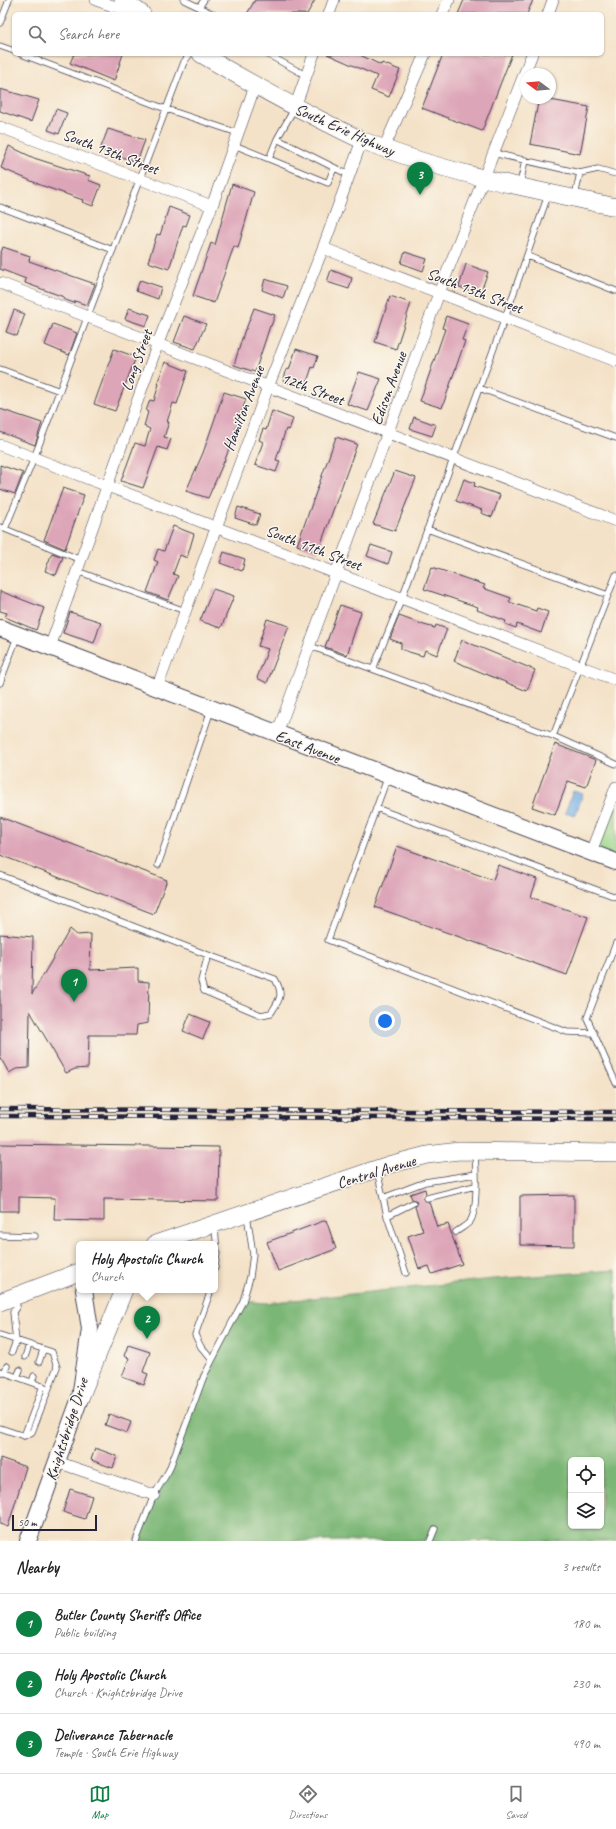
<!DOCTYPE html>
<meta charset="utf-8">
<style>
body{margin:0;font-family:Caveat,sans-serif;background:#f6f6f6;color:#202124}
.controls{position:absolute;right:12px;bottom:12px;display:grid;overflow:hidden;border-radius:6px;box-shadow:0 1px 3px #0004}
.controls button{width:36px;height:36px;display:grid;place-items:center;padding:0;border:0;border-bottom:1px solid #e0e0e0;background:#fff;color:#202124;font:20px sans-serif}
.compass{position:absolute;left:520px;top:68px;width:36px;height:36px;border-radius:50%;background:#fff;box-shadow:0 1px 3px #0004;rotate:286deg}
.scale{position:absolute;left:12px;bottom:10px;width:85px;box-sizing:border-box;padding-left:4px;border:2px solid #22223b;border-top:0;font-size:11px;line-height:14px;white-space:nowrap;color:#22223b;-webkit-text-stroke:3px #fbf7ec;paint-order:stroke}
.you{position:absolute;left:385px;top:1021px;width:14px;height:14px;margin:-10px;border:3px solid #fff;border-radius:50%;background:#1a73e8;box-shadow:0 0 0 6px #1a73e833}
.badge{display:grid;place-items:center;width:26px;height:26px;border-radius:50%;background:#0b8043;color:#fff;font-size:13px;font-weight:700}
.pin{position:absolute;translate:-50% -33px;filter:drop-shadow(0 1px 2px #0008)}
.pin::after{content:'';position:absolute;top:21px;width:14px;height:12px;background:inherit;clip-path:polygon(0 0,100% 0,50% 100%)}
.popup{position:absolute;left:76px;top:1241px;width:142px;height:52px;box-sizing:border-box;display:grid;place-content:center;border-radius:6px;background:#fff;filter:drop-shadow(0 1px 3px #0005);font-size:13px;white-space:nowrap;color:#757577}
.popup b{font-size:15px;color:#202124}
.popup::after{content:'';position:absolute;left:50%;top:100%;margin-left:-8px;border:8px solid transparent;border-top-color:#fff}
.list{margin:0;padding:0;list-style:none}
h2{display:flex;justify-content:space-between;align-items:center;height:52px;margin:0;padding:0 16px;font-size:17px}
h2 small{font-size:13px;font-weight:400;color:#757577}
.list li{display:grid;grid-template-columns:26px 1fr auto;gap:12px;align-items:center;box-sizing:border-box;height:60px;padding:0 16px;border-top:1px solid #e0e0e0}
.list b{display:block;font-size:15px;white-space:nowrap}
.list p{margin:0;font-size:13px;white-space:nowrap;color:#757577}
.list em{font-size:13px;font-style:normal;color:#757577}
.icon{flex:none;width:22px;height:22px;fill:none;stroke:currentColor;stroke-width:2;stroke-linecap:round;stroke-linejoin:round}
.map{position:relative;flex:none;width:616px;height:1541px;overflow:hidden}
.search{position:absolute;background:#fff;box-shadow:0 1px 3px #0004;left:12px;right:12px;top:12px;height:44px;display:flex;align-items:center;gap:10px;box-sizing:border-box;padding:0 14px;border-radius:6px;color:#757577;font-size:15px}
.sheet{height:232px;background:#fff}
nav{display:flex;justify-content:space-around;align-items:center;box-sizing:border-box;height:56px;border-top:1px solid #e0e0e0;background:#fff;font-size:11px;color:#757577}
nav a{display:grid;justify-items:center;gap:2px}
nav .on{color:#0b8043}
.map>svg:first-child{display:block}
.green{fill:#98d488;stroke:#5d7b62}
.forest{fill:#7ab674;stroke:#4e6c58;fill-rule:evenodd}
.water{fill:#75afe5;stroke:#4c6890}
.building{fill:#dda5b8}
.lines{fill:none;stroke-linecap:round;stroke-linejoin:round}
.lane-casing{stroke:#423f50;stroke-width:7}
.street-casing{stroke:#423f50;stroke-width:12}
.secondary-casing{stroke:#423f50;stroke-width:18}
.primary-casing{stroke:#423f50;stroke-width:18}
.lane{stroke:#fff;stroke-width:5.5}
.street{stroke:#fff;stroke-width:11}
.secondary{stroke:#fff;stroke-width:16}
.primary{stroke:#fff;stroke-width:17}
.rail-casing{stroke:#22223b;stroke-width:4.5}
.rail{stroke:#fbf7ec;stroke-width:3;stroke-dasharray:9;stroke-linecap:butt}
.labels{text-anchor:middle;stroke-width:3;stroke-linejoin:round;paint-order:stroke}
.street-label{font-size:16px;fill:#22223b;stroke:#fbf7ec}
</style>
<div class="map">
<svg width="616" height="1541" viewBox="0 0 616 1541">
<rect width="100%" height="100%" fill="#fbf7ec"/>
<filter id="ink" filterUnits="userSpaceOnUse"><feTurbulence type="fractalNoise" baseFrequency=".025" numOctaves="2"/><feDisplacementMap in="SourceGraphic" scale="8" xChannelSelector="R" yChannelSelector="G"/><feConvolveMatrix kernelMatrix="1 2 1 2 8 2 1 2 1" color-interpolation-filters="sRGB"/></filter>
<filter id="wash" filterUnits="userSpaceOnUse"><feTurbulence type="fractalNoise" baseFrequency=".012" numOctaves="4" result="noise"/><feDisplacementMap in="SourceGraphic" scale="16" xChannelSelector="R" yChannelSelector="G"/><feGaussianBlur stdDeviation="0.9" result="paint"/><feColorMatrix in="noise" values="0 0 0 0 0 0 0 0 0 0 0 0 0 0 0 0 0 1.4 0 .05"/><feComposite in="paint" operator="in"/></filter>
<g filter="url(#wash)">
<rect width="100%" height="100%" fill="#f4e2c8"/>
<path class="green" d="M616 787V862L591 852Z"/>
<path class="forest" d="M616 1270V1541H136L154 1495 169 1470 204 1376 243 1301 265 1303 493 1279ZM571 1460H601V1526H571Z"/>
<path class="water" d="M573 791 583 794 575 816 565 813Z"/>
<g id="blocks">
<path class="building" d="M255 0H315L307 14H247Z
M464 0H533L527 14H458Z
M74 54H123L114 81 70 63Z
M327 54H358L381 65 382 63 400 70 389 97 371 90 377 76Z
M443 54H512L482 131 422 108Z
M0 89 39 100 31 122 0 111Z
M539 98 589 107 580 154 530 144Z
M56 109 67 113 59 134 48 130Z
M108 129 145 140 137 162 100 150Z
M9 146 34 158 90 176 88 180 101 185 93 206 82 202 83 200 43 186 1 168Z
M232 184 254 192 238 248 234 246 214 303 193 296 211 243 215 245Z
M169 207 190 215 186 226 183 225 169 269 148 262 157 234 160 235Z
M3 247 30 256 29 261 95 284 87 305 75 301 74 303 63 299 64 297 25 283 26 279 0 269V255Z
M405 252 427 259 423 271 401 263Z
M466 264 488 272 480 294 459 287Z
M331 270 352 278 349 289 327 282Z
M265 279 287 286 283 298 262 290Z
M140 280 161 287 158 299 136 291Z
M390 296 411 303 396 349 375 342Z
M129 308 150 315 146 326 125 319Z
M254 308 275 315 271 326H270L255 372 234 365 245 329H246Z
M14 310 25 314 17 336 6 332Z
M184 316 206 324 195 349 174 342Z
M446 316 468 324 462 340 465 341 442 408 420 401 445 329 442 328Z
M53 324 77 333 69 355 45 345Z
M114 349 136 357 115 411 94 404Z
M296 349 318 356 314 368 312 367 305 388 283 381 287 369 289 370Z
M165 362 188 371 177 404 173 403 167 422H169L164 437 171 439 167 450 158 447 143 488 121 481 135 443 145 446 150 429 144 426 148 412 146 411 150 400 154 401 159 384H157Z
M359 372 381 379 368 411 347 404Z
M224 392 246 399 226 457 208 498 186 491 203 453Z
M0 409 42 423 35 445 0 432Z
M272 411 293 419 289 430 286 429 276 460 280 461 276 472 255 465 263 442 259 440 263 429 266 430Z
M414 417 436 425 432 436 410 429Z
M336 437 357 444 318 552 297 545Z
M0 465 23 473 15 494 0 489Z
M395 471 416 478 395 531 373 524Z
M464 479 475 483 474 486 500 495 492 517 481 513 482 510 456 501Z
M63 488 84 495 65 549 44 540Z
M238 507 260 514 256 525 235 518Z
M173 526 194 534 187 558 180 555 173 574 178 576 168 600 147 592 158 562 154 560 158 549 164 551Z
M371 545 392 552 388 564 367 556Z
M224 552 245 559 242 571 220 563Z
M52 553 63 557 56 575 45 571Z
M432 567 485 585 483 588 511 598 509 602 536 611 537 608 548 612 541 633 517 624 516 628 505 624 506 621 477 610 478 607 424 589Z
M213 589 234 596 221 628 200 621Z
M0 591 44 608 36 630 5 617 7 613 0 611Z
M340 605 361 612 347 655 325 647Z
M70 612 101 622 94 643 63 633Z
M399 616 424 625 435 628 436 625 447 629 437 655 425 650 423 656 409 652 401 649V643L390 639Z
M267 619 289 626 267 683 257 678 268 649 258 646Z
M462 640 535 670 527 691 454 661Z
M555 744 596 760 586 787 568 781 555 815 532 807Z
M0 817 167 880 154 914 0 855Z
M397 846 493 880 498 865 537 879 531 897 588 917 567 975 375 907Z
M70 929 77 935 91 934 90 970 138 968V981L149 982 148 1023 137 1025 136 1035H89L88 1068 75 1069 66 1073 30 1011 29 1068 16 1069 9 1073 0 1057V934L33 937 32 994Z
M190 1014 210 1022 203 1039 183 1031Z
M0 1144 219 1147 218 1201 104 1199V1221L54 1220 55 1198 19 1197V1211H0Z
M425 1189 426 1194 423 1199 429 1202 437 1227 448 1224 462 1264 432 1274 429 1266 419 1269 408 1236 423 1231 415 1207 417 1201 412 1199 410 1194Z
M574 1195V1246L520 1245V1196Z
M326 1220 336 1249 278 1271 267 1242Z
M128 1345 150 1352 143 1372 148 1374 144 1385 122 1377 129 1358 124 1356Z
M109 1414 131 1422 127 1433 105 1425Z
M95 1448 117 1456 113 1468 91 1460Z
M0 1458 26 1467 8 1527 0 1524Z
M70 1489 92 1496 85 1519 63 1512Z"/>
</g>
</g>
<g filter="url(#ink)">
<use href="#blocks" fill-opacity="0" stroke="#423f50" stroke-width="1"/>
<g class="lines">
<defs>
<path id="lane" d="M184 0 213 14
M199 7 204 0
M0 23 9 0
M0 46 14 51
M21 54 166 109 238 133
M267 54 307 76
M294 109 277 139 349 175
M234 145 269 159 277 139
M493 153 580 173 575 196
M269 159 328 183 334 168
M580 173 598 169 616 174
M520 185 525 160
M0 207 113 250
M528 256 616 291
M0 369 60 391
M479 388 616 438
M0 527 81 560
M5 529 34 458 184 62 190 54
M427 529 608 595
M77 571 185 611
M310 646 553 736 616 764
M373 669 402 598 505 318 548 195
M0 683 17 637
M553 736 616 575
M388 776 328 940 567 1032 594 1033
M376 808 616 897
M158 865 211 710
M0 875 208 955 275 979C284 995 280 999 271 1013L261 1015 204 991 201 981 208 955
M616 943 587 1018 616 1083
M377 1170 387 1216 406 1273
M383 1198 425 1182 476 1174
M427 1198 475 1186
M387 1216 413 1203
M215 1226 217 1253 215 1268
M456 1232C461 1228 468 1225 471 1220 478 1207 476 1169 475 1154
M0 1235 35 1236
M211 1290 195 1335 201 1347 212 1360
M0 1335 52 1352 57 1367 32 1432 24 1436
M12 1352 16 1341 13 1312 17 1306 14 1299
M25 1357 29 1345
M39 1362 43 1350
M0 1371 45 1387
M4 1373 7 1366
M17 1377 20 1370
M32 1382 34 1376
M0 1428 24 1436 43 1386
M136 1541 154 1495 169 1470 204 1376 243 1301 250 1277 253 1254 247 1215
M430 1541 435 1529"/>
<path id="street" d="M96 0 133 13
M329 14 334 0
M442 14 449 0
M548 14 553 0
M295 107 314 54
M0 127 212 206
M384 148 425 54
M323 248 616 361
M0 283 616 521
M0 445 616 680
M50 647 158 343 212 206 255 86
M157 688 268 387 323 248 362 140
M277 734 439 293 532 54
M591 852 616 787
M57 1462 154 1495"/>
<path id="secondary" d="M0 628 616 862
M28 1541 80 1398 90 1329 84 1290"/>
<path id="primary" d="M123 0 142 14
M201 54C241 78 281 100 323 121 337 128 350 135 364 141 445 173 531 189 616 207
M155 1244 388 1165 427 1155 459 1151 616 1153
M0 1302 79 1272
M80 1398 124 1290"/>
</defs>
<use href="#lane" class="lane-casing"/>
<use href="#street" class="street-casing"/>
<use href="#secondary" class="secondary-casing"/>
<use href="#primary" class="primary-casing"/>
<use href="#lane" class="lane"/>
<use href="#street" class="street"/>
<use href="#secondary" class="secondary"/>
<use href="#primary" class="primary"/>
<defs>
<path id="rail" d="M0 1109 616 1112
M0 1116 616 1119"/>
</defs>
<use href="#rail" class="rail-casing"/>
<use href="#rail" class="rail"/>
</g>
</g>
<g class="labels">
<g class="street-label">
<text transform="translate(345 129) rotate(24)" y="6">South Erie Highway</text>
<text transform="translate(111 151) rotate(21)" y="6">South 13th Street</text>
<text transform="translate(475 290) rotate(21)" y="6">South 13th Street</text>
<text transform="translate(136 360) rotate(-70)" y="6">Long Street</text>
<text transform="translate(313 388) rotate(21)" y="6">12th Street</text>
<text transform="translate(388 388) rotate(-70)" y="6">Edison Avenue</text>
<text transform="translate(243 408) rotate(-69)" y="6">Hamilton Avenue</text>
<text transform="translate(314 547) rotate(21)" y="6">South 11th Street</text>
<text transform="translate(308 746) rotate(21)" y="6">East Avenue</text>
<text transform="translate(376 1171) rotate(-17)" y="6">Central Avenue</text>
<text transform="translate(66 1429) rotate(-72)" y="6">Knightsbridge Drive</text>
</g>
</g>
</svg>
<div class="controls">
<button><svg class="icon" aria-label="locate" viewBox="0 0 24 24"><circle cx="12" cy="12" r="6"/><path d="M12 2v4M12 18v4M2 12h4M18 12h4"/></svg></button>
<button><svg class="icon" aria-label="layers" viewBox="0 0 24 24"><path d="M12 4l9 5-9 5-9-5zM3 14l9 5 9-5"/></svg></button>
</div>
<svg class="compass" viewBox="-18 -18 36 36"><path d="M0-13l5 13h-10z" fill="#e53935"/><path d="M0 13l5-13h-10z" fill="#757577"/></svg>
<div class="scale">50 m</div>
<div class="you"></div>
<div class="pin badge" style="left:74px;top:1002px">1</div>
<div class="pin badge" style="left:147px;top:1339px">2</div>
<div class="popup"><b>Holy Apostolic Church</b>Church</div>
<div class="pin badge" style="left:420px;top:195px">3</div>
<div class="search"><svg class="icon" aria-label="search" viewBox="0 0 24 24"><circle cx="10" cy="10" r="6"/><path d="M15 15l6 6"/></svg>Search here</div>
</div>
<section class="sheet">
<h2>Nearby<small>3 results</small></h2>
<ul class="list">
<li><span class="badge">1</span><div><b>Butler County Sheriffs Office</b><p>Public building</p></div><em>180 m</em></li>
<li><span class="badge">2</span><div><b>Holy Apostolic Church</b><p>Church · Knightsbridge Drive</p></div><em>230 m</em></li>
<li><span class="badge">3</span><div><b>Deliverance Tabernacle</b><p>Temple · South Erie Highway</p></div><em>490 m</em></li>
</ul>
</section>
<nav>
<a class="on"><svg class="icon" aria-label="map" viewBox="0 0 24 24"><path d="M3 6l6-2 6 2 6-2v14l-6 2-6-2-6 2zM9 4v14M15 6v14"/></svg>Map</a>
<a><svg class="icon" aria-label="directions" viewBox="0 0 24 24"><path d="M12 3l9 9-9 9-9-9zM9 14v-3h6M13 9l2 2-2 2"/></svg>Directions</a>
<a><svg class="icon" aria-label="saved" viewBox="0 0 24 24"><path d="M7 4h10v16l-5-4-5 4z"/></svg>Saved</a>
</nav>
